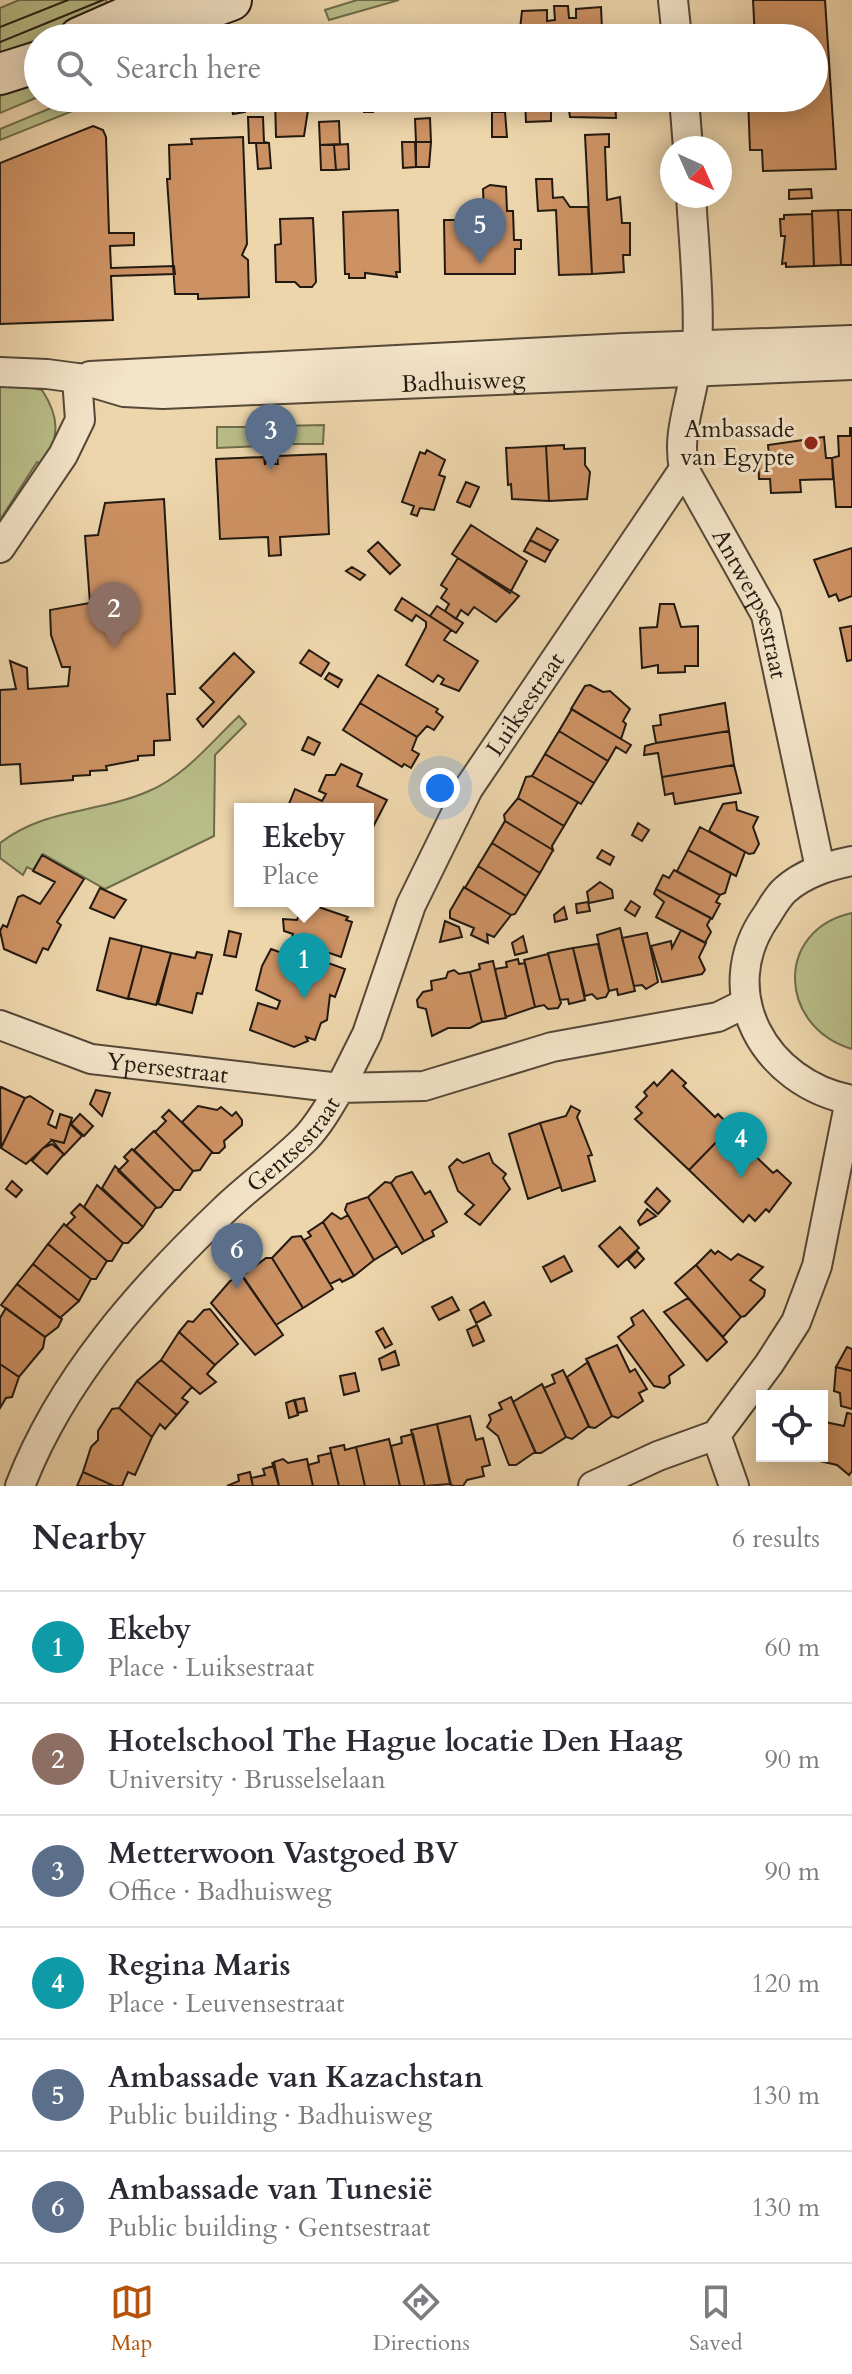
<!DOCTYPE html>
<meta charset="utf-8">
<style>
body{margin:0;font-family:Cardo,serif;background:#f7f7f7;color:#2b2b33}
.controls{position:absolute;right:24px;bottom:24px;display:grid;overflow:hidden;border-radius:0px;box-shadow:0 4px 20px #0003}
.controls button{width:72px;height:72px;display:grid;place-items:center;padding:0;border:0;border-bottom:2px solid #e1e1e2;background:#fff;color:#2b2b33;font:40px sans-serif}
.compass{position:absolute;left:660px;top:136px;width:72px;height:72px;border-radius:50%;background:#fff;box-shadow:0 4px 20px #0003;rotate:135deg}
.you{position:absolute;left:440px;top:788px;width:28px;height:28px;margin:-20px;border:6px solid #fff;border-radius:50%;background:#1a73e8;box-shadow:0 0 0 12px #1a73e833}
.badge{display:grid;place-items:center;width:52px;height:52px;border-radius:50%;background:#b45309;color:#fff;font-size:26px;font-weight:700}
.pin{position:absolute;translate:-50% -66px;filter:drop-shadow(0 2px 4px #0008)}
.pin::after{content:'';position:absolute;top:42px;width:28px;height:24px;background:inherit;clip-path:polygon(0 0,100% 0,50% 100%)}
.popup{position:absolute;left:234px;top:803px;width:140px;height:104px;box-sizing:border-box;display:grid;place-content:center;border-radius:0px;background:#fff;filter:drop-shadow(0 2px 6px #0005);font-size:26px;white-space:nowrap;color:#7c7c81}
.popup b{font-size:30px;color:#2b2b33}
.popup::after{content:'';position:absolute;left:50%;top:100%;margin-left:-16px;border:16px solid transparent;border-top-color:#fff}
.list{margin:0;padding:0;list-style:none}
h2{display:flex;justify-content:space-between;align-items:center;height:104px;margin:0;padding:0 32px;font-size:34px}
h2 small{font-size:26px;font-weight:400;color:#7c7c81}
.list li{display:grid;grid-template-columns:52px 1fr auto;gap:24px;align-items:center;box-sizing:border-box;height:112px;padding:0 32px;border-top:2px solid #e1e1e2}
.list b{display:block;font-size:30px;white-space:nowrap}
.list p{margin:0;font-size:26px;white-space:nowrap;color:#7c7c81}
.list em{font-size:26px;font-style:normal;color:#7c7c81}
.icon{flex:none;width:44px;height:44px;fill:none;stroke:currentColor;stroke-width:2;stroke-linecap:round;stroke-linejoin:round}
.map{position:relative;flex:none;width:852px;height:1486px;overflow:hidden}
.search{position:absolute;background:#fff;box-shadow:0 4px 20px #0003;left:24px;right:24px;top:24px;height:88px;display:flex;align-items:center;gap:20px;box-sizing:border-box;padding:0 28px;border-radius:44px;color:#7c7c81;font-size:30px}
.sheet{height:776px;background:#fff}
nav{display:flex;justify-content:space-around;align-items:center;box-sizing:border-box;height:112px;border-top:2px solid #e1e1e2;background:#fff;font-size:22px;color:#7c7c81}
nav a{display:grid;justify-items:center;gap:4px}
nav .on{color:#b45309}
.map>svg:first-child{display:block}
.green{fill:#b9be89;stroke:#6e6c4c;stroke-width:2}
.building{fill:#cd9264;stroke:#221910;stroke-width:2}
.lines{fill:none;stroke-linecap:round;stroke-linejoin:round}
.minor-casing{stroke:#554837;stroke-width:32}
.secondary-casing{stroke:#221910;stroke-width:44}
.minor{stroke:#f4e4c9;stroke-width:28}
.secondary{stroke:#f4e4c9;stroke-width:40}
.tram{stroke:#221910;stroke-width:2}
.poi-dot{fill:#8f2418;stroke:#f4e4c9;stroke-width:3}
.labels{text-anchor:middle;stroke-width:6;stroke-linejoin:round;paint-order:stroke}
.street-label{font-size:24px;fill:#221910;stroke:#f4e4c9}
.poi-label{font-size:24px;fill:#221910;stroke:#f4e4c9;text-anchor:end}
</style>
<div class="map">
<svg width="852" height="1486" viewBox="0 0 852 1486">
<rect width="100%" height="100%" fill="#eed6ac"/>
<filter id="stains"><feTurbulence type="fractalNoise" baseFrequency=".0025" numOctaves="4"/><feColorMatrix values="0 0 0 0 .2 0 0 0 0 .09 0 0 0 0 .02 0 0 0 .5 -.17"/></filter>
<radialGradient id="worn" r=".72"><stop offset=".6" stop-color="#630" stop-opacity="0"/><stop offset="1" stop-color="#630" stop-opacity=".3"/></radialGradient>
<path class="green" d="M19 0H106L111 13 49 38H38V42L0 58V8Z
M357 0H399L329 20 325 10Z
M38 80V97L0 113V96Z
M75 98H105L0 140V129Z
M13 384 42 390C61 419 58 436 45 466L37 462 0 520V387Z
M324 425 323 444H278L279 426Z
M217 427H263V446L217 448Z
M239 716 246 724 215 755 214 836 105 889 43 854 33 870 27 867 23 875 0 858V843C45 808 99 813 149 791 185 776 211 742 239 716Z
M852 913V1049C778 1027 774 930 852 913Z"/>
<path class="building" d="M753 0H825L836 169 763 171 762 150H750L748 98H814V38H755Z
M554 6H568L569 18H576V9L601 7 602 29 613 28 614 38H519L522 11 547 10V21L555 20Z
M475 25 482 28V38H446V32L465 31Z
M230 98H243L245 112 233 114Z
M275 98H309L316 102 311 111 308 110 304 136 276 137Z
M347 98H372L373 112H364V98Z
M449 98H485V109L450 110Z
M525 98H615L616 118 570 117 569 110 551 111V121L526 122Z
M492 112H505L507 137H492Z
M248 117H263L264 142 269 143H249Z
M430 118 431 142H416L415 119Z
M339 121 340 144 320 145 319 122Z
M93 126 103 130 106 137 109 233H134V245L110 246 111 268 174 266 175 274 111 276 113 320 0 324V163Z
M609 134V147H605L607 200 620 197 622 223H630V255H623L624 272 592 274 585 135Z
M243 137 247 244 242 255 248 260 249 297 198 299V294H175L167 179H170L169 145 192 144 191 139Z
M402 142H415L416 167 403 168Z
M416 142H431L429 167H416Z
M256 143H269L271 168 258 169Z
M348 144 349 169 336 170 334 145Z
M320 145H334L336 170H321Z
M536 179H552L553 198 563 197 570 207H588L592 274 559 275 556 210 538 211Z
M490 185 506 187 507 211H513L514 240H521V249H515V274H445L444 220H474V213H484L483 189Z
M811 189 812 198 789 199V190Z
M398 210 400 272H396L397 277 365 273V278H349V274H345L343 212Z
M838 210H852V265H841Z
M838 210 841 265 814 266 812 211Z
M812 214 814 266 786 267V263L782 264 785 236H781L780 219H784V215Z
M313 218 316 282 312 287H300L295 282H276L275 245 281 244 280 219Z
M850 428H852V507H836L832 458 839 456 838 436H850Z
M824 437 826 458H832L833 479 800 480 801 492 771 493 770 479H759L758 457 769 456 768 445Z
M564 445V449L585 448V465L590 472 587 499 549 501 546 446Z
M546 446 549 501 512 499 511 484 508 485 506 448Z
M427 450 445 460 439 475 445 477 434 510 420 508 417 516 411 514 414 506 402 502 420 452 425 454Z
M326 454 329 534 280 537 281 555 269 556 268 537 220 539 216 459 264 457 265 465 267 458 275 457V464H278L277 456Z
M466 482 479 487 470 507 457 502Z
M164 499 175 694H167L170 740 154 741V755L138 756V760L106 766 107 770 90 771V775L73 776V780L21 784 20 764 0 765V690L16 689 10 661 27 668 28 689 68 686 70 667H62L51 635 50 610 90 603 85 536 98 535 105 503Z
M471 525 527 561 510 593 452 554Z
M537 528 558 540 551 551 530 540Z
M530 540 551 551 545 562 524 551Z
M378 542 400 565 390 574 368 551Z
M852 548V596L839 601 836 594 829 597 814 560Z
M458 558 519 596 496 622 474 607 468 615 461 610 456 619 445 611 449 604 441 598 447 589 441 585Z
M352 567 365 575 360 580 346 571Z
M402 598 451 630 444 640 478 661 459 691 441 684 444 679 438 675 433 682 406 665 426 627V622L416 615 412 621 395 610Z
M660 604H674L681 627 698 626V666H685V672L658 673V665L642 668 640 628 657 627Z
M437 606 463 623 456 633 430 616Z
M852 626V660L847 661 840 628Z
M309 650 329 663 321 676 300 663Z
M234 653 254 672 203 727 197 719 214 702 200 688Z
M329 673 342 680 338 687 325 679Z
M378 675 438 709 436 712 443 717 434 730 427 726 417 737 360 703Z
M590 685 603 692 610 691 630 709 623 721 626 724 621 739 571 709 585 686Z
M360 703 417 737 412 750 419 754 411 768 404 764 402 767 343 730Z
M725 703 729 731 656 743 653 726 661 725 660 715Z
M572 709 631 745 626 753 616 747 608 761 559 731Z
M559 731 608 761 594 783 545 754Z
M729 731 734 765 662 777 658 753 644 755 645 746 656 743Z
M308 737 320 743 314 755 302 750Z
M545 754 594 783 581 804 532 776Z
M341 764 362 774 357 786 387 800 373 827 368 824V809H287L295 789 322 801 326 794 319 791 326 775H335Z
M734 765 741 793 675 804 673 793 665 795 662 777Z
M532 776 578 802 564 826 518 798 526 777Z
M518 798 564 826 552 846 553 850 505 821 504 815Z
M736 802 737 810 758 817 753 827 759 844 754 853 749 854 709 831 723 804Z
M505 821 553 850 540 873 492 843Z
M638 823 649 830 642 841 632 835Z
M700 827 745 852 736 876 688 850Z
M492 843 540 873 526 896 478 866Z
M602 850 614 857 610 865 597 858Z
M688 850 731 873 725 893 720 895 677 871Z
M42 855 84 879 57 922 61 925 48 950 43 948 36 963 4 949 0 931 3 925 7 927 18 897 23 895 40 904 55 882 33 871Z
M478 866 526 896 515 914 511 915 465 888Z
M674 870 720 895 716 902 720 904 712 919 656 889 663 875 669 878Z
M600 882 612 890 613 898 589 903 587 892Z
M464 887 511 915 494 937 487 934 488 943 471 935 474 928 450 918V911Z
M100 888 126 900 114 918 90 908Z
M656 889 711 918 707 925 711 932 705 943 656 917 664 902 654 894Z
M631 901 640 907 635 916 625 910Z
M304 902 348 917 346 920 352 922 341 957 291 940 293 934 284 931 283 919 297 920Z
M588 902 590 911 577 913 576 904Z
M564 907 567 919 555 922 554 915Z
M445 921 459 927 462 937 440 942Z
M620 928 635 991 618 995 617 989 609 991 597 935Z
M681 930 706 943 699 957 705 970 702 974 662 982 651 946 671 941 672 948Z
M229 931 241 934 236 957 224 955Z
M647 933 658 982 646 989 642 985 634 986 622 938Z
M523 936 527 952 515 955 512 943Z
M110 938 142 946 128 999 97 990Z
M598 944 609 991 606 997 597 999 592 994 585 996 573 948Z
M142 946 171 953 156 1005 128 998Z
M573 948 585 1000 569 1004 568 999 560 1000 548 953Z
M271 949 296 958 298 952 345 969 335 997 330 995 327 1020 321 1023 315 1040 306 1037 308 1041 294 1047 250 1030 258 1003 277 1009 280 1001 256 990 262 966Z
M197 952 212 955 202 994 197 993 192 1013 158 1004 171 953 195 958Z
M548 954 561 1003 558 1008 548 1009 544 1005 535 1007 524 960Z
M518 959 519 964 525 963 535 1007 506 1017 495 969 507 967 506 962Z
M493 961 506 1018 482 1022 470 972 480 969 479 964Z
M454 970 459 974 470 972 482 1022 470 1028H448L432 1036 426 1009 418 1007 417 1000 423 992 432 990 431 981 446 978 448 972Z
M672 1070 686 1083 683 1086 715 1117 718 1114 731 1127 689 1170 635 1119 642 1113 636 1107 647 1096 644 1092 654 1082 657 1086Z
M1 1087 25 1098 1 1148 0 1090Z
M96 1090 110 1093 102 1116 90 1104Z
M30 1096 53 1111 48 1124 56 1128 60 1114 72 1118 64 1143 52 1140 26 1164 1 1148 25 1098Z
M198 1106 217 1110 221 1107 232 1116 236 1112 242 1120V1125L224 1141 225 1147 219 1153H213L182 1122Z
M571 1106 580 1111 577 1117 592 1155 588 1156 595 1181 562 1191 540 1123 566 1116Z
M169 1110 212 1152 200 1170 193 1171 155 1132 166 1121 162 1117Z
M80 1114 93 1126 84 1136 71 1124Z
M540 1123 561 1187 528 1199 509 1134Z
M70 1124 82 1136 64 1155 52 1140 64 1143Z
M731 1127 744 1139 741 1142 773 1173 777 1170 791 1183 769 1212 766 1209 755 1221 749 1215 743 1222 689 1170Z
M154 1131 193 1171 180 1190H174L134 1150Z
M52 1144 64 1154 47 1174 32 1161 43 1148Z
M132 1149 174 1190 161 1207 157 1208 118 1171 128 1161 124 1157Z
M489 1153 493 1163 506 1174 503 1178 510 1189 480 1225 465 1214 474 1205 458 1191 449 1167 457 1159 463 1163Z
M115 1166 156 1207 143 1227 102 1188Z
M412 1172 425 1194 430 1191 447 1222 432 1231 434 1236 424 1241 391 1183 396 1177Z
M12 1181 22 1190 16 1197 6 1189Z
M385 1182 391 1183 424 1241 402 1254 368 1197Z
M97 1185 143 1227 128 1243H123L84 1207Z
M657 1188 670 1201 658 1214 645 1202Z
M368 1197 397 1246 374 1260 345 1210 347 1204Z
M80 1204 123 1243 112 1261H107L64 1224 66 1226 75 1217 71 1213Z
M647 1209 656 1216 640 1225 638 1221Z
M332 1213 341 1219 348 1215 374 1260 354 1276 323 1222Z
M323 1222 354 1276 342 1282 340 1279 330 1284 304 1240 311 1236 308 1232Z
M64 1224 107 1261 96 1279H91L48 1244Z
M620 1227 639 1248 618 1267 599 1246Z
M301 1236 333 1289 303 1308 272 1258 292 1237Z
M48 1244 91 1279 79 1301 33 1264Z
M711 1250 715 1254 718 1251 731 1260 738 1254 763 1267 750 1280 765 1290 764 1296 745 1316 741 1317 696 1265Z
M637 1251 644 1259 635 1268 628 1260Z
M564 1256 572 1271 551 1282 543 1267Z
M266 1258H272L303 1308 276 1325 242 1276Z
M33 1264 79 1301 60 1318 17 1284Z
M696 1265 741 1317 723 1337 675 1283Z
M242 1275 283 1335 255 1355 211 1303 230 1281Z
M17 1284 62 1319 58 1327 45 1337 1 1305Z
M452 1297 459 1310 439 1320 432 1307Z
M688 1298 727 1342 707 1361 664 1312Z
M484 1302 491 1315 476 1323 470 1310Z
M6 1308 45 1337 43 1348 19 1377 0 1364V1318Z
M210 1309 238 1344 215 1365 179 1332 188 1321 193 1322 204 1310Z
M643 1310 684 1365 669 1376 670 1383 664 1388 654 1386 618 1337 634 1325 631 1318Z
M477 1325 484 1341 473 1346 467 1330Z
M383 1328 392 1344 385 1348 376 1332Z
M179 1332 215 1365 207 1374 216 1382 200 1394 161 1360Z
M617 1345 630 1372 635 1369 647 1389 639 1393 643 1401 618 1418 612 1416 586 1359Z
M847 1347 852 1349V1371L836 1367Z
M395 1351 399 1365 382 1370 379 1359Z
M161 1360 192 1387 182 1398 188 1402 177 1415 137 1381Z
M588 1362 612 1416 595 1428 589 1427 567 1377Z
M0 1364 19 1377 12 1397 6 1398 0 1408Z
M836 1367 852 1371V1409L841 1406 840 1393 834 1391Z
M563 1370 589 1426 572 1439 566 1437 544 1388 555 1383 552 1375Z
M355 1373 359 1391 344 1395 340 1376Z
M137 1381 177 1415 165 1429 160 1424 152 1437 119 1408Z
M542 1384 566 1437 541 1453H536L513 1402Z
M511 1397 535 1452 516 1465H509L498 1436 487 1427 491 1420 489 1415 502 1409 499 1403Z
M304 1398 307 1411 298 1413 295 1400Z
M294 1400 298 1415 289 1418 286 1403Z
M119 1408 152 1437 135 1475 128 1472 122 1486H114L83 1472 91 1447 98 1440V1431L112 1409Z
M847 1413 852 1414V1471L849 1475 837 1465 811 1459 822 1456 825 1422 844 1426Z
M470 1416 476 1440 483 1438 490 1465 482 1467 484 1476 467 1480 463 1486H454L451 1485 437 1424Z
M437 1424 450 1484 425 1486 411 1430Z
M413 1434 425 1486H400L391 1446 402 1443 401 1437Z
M389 1439 400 1486H365L356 1447Z
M344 1445 345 1450 356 1447 365 1486H339L330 1448Z
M331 1453 339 1486H313L308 1465 319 1462 318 1456Z
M283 1459 288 1463 307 1459 313 1486H279L274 1462Z
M272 1462 279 1486H253L251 1478 265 1475 263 1469 273 1466Z
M83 1472 114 1486H77Z
M250 1472 253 1486H227L239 1481 238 1475Z"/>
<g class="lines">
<defs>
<g id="minor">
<path d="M673 0 677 38"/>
<path d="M684 98 688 148"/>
<path id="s1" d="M691 196C694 246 702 323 695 371 690 406 677 434 684 469L766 615 820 868"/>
<path id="s2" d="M0 372 47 374 77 378 124 392 163 394 852 365"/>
<path d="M90 376 625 348 852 340"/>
<path d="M0 548 63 455 80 420 77 378"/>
<path d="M852 861C828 866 804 873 785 890 778 896 772 907 767 915 712 992 765 1084 852 1100"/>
<path id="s3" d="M0 1025 91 1059 340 1088 367 1034 411 905 468 789 684 469"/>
<path d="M716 1435 734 1486"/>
<path id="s4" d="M20 1486C61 1379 141 1289 224 1210 250 1185 280 1164 306 1138 320 1123 330 1105 340 1088L424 1086 552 1047 718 1017 746 1003"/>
<path d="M593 1486 658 1456 716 1435 769 1364 796 1322 817 1266 850 1100"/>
</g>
<path id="secondary" d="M79 38 154 5
M129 38 231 0
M0 74 38 62"/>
</defs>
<use href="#minor" class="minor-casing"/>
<use href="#secondary" class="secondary-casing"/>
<use href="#minor" class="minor"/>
<use href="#secondary" class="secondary"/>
<path class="tram" d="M0 27 68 0
M0 42 103 0"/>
</g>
<circle class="poi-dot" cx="811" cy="443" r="8"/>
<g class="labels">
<g class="street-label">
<text dy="8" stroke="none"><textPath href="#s2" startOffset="466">Badhuisweg</textPath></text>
<text dy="8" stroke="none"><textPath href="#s1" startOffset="426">Antwerpsestraat</textPath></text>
<text dy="8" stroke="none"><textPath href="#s3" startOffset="776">Luiksestraat</textPath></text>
<text dy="8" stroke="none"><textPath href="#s3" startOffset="174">Ypersestraat</textPath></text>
<text dy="8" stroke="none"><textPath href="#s4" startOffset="442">Gentsestraat</textPath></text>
</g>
<g class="poi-label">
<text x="795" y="437">Ambassade<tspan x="795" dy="28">van Egypte</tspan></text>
</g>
</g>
<rect width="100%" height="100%" filter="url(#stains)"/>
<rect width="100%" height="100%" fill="url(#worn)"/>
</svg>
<div class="controls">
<button><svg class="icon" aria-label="locate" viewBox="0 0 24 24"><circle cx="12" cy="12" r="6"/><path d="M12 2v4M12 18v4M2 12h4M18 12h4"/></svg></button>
</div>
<svg class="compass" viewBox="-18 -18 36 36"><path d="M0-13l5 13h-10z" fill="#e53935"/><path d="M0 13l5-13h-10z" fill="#7c7c81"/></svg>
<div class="you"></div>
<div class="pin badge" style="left:304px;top:999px;background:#0f9aa8">1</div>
<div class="popup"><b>Ekeby</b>Place</div>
<div class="pin badge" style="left:114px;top:648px;background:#8d6e63">2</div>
<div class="pin badge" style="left:271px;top:470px;background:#5c6f8a">3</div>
<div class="pin badge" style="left:741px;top:1178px;background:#0f9aa8">4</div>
<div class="pin badge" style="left:480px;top:264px;background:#5c6f8a">5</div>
<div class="pin badge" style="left:237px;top:1289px;background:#5c6f8a">6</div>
<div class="search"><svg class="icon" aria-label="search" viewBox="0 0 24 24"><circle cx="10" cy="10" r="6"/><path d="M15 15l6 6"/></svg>Search here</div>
</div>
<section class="sheet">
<h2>Nearby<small>6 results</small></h2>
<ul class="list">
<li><span class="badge" style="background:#0f9aa8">1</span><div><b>Ekeby</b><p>Place · Luiksestraat</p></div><em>60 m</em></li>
<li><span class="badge" style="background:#8d6e63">2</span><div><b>Hotelschool The Hague locatie Den Haag</b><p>University · Brusselselaan</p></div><em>90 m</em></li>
<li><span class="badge" style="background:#5c6f8a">3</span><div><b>Metterwoon Vastgoed BV</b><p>Office · Badhuisweg</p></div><em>90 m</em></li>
<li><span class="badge" style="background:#0f9aa8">4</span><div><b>Regina Maris</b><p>Place · Leuvensestraat</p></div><em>120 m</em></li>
<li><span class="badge" style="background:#5c6f8a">5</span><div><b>Ambassade van Kazachstan</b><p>Public building · Badhuisweg</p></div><em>130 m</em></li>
<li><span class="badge" style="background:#5c6f8a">6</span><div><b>Ambassade van Tunesië</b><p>Public building · Gentsestraat</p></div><em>130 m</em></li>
</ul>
</section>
<nav>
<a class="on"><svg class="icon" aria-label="map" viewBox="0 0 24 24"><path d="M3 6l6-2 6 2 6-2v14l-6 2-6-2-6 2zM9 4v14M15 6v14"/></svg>Map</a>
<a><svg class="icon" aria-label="directions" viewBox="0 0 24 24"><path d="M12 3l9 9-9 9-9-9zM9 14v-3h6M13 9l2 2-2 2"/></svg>Directions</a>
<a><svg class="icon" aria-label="saved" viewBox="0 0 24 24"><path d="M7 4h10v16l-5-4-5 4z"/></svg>Saved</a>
</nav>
